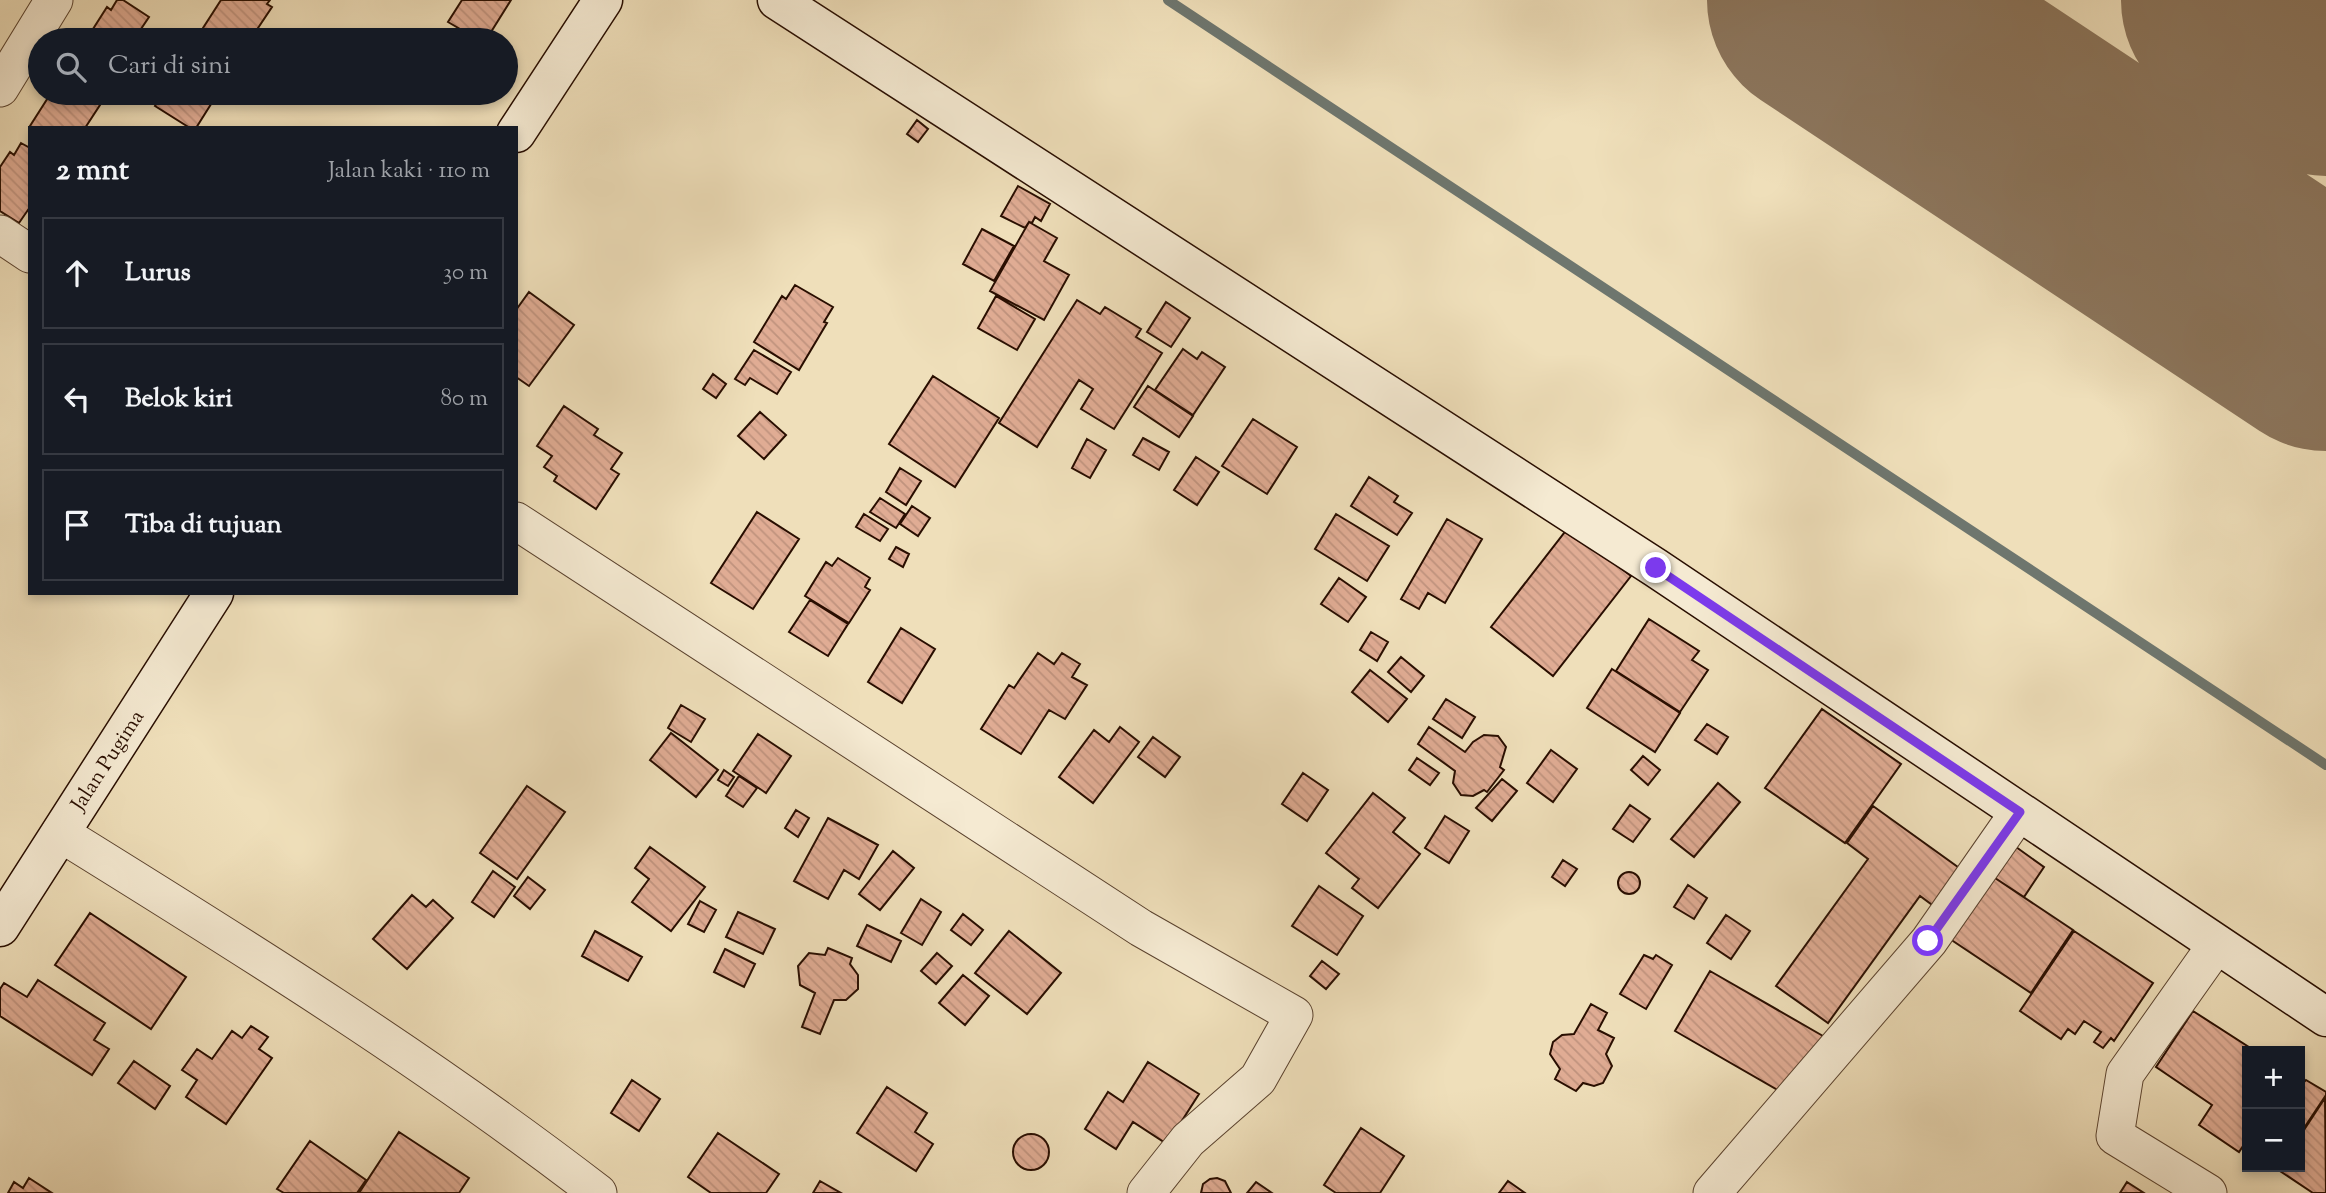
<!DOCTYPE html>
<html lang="id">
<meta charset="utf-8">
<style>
body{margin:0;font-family:"Sorts Mill Goudy",serif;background:#242831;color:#f1f3f6}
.controls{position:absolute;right:21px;bottom:21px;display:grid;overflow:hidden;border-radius:0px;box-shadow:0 4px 10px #0003}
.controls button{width:63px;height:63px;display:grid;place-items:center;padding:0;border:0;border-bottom:2px solid #363941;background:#171b24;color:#f1f3f6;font:35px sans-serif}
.stop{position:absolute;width:21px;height:21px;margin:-16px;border:5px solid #7c3aed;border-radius:50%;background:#fff}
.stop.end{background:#7c3aed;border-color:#fff;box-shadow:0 2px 7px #0008}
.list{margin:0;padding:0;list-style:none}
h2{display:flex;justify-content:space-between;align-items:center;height:91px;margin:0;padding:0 28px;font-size:30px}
h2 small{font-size:23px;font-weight:400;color:#9ea1a6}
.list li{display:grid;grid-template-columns:46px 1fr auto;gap:21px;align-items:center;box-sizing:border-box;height:112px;margin:0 14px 14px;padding:0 14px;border:2px solid #363941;border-radius:0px}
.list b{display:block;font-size:26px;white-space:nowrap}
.list em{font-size:23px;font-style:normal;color:#9ea1a6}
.icon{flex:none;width:38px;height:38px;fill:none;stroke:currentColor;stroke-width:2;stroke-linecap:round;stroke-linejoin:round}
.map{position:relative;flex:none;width:2326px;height:1193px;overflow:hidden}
.search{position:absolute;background:#171b24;box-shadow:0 4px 10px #0003;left:28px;top:28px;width:490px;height:77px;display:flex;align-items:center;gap:18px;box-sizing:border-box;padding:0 24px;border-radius:38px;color:#9ea1a6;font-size:26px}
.panel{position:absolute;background:#171b24;box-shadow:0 4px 10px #0003;left:28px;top:126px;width:490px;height:469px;border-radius:0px}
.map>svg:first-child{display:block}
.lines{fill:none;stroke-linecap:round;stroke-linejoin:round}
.stream{stroke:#6e766e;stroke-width:10}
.taxiway{stroke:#8c765d;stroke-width:96}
.runway{stroke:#8c765d;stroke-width:240}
.building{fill:url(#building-back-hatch);stroke:#290e00;stroke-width:2}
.street-casing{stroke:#5a422e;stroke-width:39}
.secondary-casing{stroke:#290e00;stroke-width:41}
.street{stroke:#f5ead2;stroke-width:37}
.secondary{stroke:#f5ead2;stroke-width:38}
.route{stroke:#7c3aed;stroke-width:9}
.labels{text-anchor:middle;stroke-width:5;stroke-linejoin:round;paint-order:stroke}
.street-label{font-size:21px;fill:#290e00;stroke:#f5ead2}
</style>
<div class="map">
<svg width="2326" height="1193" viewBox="0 0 2326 1193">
<defs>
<pattern id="building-back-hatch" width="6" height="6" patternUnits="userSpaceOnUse" patternTransform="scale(1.75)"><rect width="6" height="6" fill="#e0ac94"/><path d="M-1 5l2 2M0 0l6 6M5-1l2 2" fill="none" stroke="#c0937e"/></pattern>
</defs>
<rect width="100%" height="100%" fill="#efdfba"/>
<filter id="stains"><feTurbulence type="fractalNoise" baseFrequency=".00286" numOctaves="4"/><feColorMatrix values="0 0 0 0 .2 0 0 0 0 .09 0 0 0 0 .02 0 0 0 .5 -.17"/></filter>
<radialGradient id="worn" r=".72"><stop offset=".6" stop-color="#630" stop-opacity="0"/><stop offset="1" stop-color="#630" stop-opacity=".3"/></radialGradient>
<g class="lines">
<path class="stream" d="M1168 0 2326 765"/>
<path class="taxiway" d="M2199 103 2256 110 2326 108"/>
<path class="runway" d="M1827 0 2326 331
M2241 0 2326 56"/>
</g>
<path class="building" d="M117 0H123L149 17 141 29 146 32 141 40H86L107 7 111 10Z
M221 0H270L267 4 272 7 250 40H221L203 28Z
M462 0H511L486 40H479L448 22Z
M51 93H100L94 101 100 105 85 128H33L30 126Z
M163 93H218L196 128H190L155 106Z
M917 120 928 129 918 142 907 134Z
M21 143 30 148V207L19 223 0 211V167L10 152 14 155Z
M1018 186 1050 204 1041 221 1035 217 1032 223 1029 222 1025 228 1001 216Z
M1029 222 1057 238 1044 261 1069 275 1044 320 990 291Z
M982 229 1014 246 994 281 963 264Z
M795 285 833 307 824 322 827 323 799 370 754 342 782 296 786 299Z
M529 292 574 325 529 386 516 377V310Z
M996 296 1035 319 1017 350 978 328Z
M1077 300 1100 314 1105 307 1141 329 1136 337 1162 353 1114 429 1081 409 1093 389 1079 380 1037 447 999 423Z
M1166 302 1190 318 1171 347 1147 332Z
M1183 349 1197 359 1202 352 1225 367 1193 415 1155 390Z
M754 350 791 372 777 394 750 378 745 385 735 379Z
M713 374 726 384 716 398 703 389Z
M933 376 999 418 955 487 889 444Z
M1148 386 1193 416 1179 437 1134 407Z
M564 406 598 429 594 435 622 453 611 469 619 474 596 509 554 481 557 476 544 467 552 456 537 446Z
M760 412 786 435 764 459 738 436Z
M1253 419 1297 447 1267 494 1222 466Z
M1143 438 1169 452 1159 470 1133 455Z
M1087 439 1106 450 1090 478 1072 468Z
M1196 457 1219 472 1197 505 1174 490Z
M900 468 921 481 906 505 886 492Z
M1369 477 1398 496 1394 502 1412 513 1397 535 1351 506Z
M880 498 905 514 896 528 870 512Z
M912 506 930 518 918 536 900 524Z
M757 512 799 539 753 609 711 583Z
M864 514 888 529 880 541 856 527Z
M1336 514 1389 546 1367 581 1315 549Z
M1447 519 1482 539 1445 603 1428 593 1419 609 1401 599Z
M1568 528 1631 576 1553 676 1491 627Z
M896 547 909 554 903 567 889 559Z
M838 558 870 578 865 587 870 590 849 623 805 596 826 562 832 566Z
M1339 578 1366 597 1348 622 1321 604Z
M810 600 848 624 828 656 789 632Z
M1649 619 1699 651 1692 660 1708 670 1680 712 1616 671Z
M901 628 935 649 902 703 868 682Z
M1371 632 1388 642 1377 661 1360 650Z
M1038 653 1054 664 1062 653 1080 664 1072 677 1087 685 1065 719 1049 710 1021 754 981 729 1009 685 1014 688Z
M1401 657 1424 676 1411 692 1388 672Z
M1612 669 1680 713 1655 752 1587 708Z
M1370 670 1407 699 1388 722 1352 692Z
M1446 699 1475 717 1462 738 1433 719Z
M681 705 705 719 691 742 668 728Z
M1822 709 1901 764 1845 843 1765 788Z
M1707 724 1728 737 1717 754 1695 740Z
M1120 727 1139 742 1093 803 1059 777 1094 730 1109 742Z
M1429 727 1465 752 1473 742 1484 735 1498 736 1506 747 1500 767 1504 770 1487 792 1484 790 1473 796 1461 795 1453 783 1455 771 1418 744Z
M671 733 718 770 696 797 650 760Z
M758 734 791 756 766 793 733 771Z
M1153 737 1180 757 1165 777 1138 757Z
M1551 750 1577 769 1553 802 1527 783Z
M1643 756 1660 770 1648 785 1631 770Z
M1417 758 1439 773 1430 785 1409 770Z
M724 770 734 777 728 786 718 780Z
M1303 773 1328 790 1307 821 1282 804Z
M739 776 757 788 743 807 726 796Z
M1502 779 1517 791 1492 821 1476 808Z
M1718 783 1740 802 1694 857 1671 839Z
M527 786 565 812 517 879 480 853Z
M1373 793 1405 818 1393 832 1420 854 1378 908 1352 888 1359 879 1326 853Z
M1630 805 1650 819 1633 842 1613 829Z
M1873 806 1962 870 1935 907 1920 896 1828 1023 1776 986 1868 859 1847 843Z
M796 810 809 818 798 837 785 828Z
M1445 816 1469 831 1449 863 1425 848Z
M828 818 878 845 859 879 844 870 828 899 794 881Z
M650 847 705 887 671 931 632 902 649 879 635 868Z
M2016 847 2044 867 2024 897 1995 878Z
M893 851 914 868 880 910 859 894Z
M1563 860 1577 869 1565 886 1552 877Z
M493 871 515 887 494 917 472 902Z
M1618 883a11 11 0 1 1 22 0a11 11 0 1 1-22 0Z
M1992 876 2073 930 2031 993 1950 939Z
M528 877 545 890 530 909 514 896Z
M1688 885 1707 898 1694 919 1674 907Z
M1319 886 1363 916 1337 955 1292 926Z
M412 895 426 907 433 900 453 918 407 969 373 939Z
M921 899 941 912 922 945 901 933Z
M700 901 716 910 704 932 688 924Z
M738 912 775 929 763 954 726 937Z
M90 913 186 977 151 1029 55 965Z
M963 914 983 930 971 945 951 930Z
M1726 915 1750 931 1731 959 1707 943Z
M867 925 901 941 891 962 857 946Z
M595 931 642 957 628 981 582 956Z
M1009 931 1061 973 1027 1014 975 973Z
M2074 931 2153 983 2114 1041 2111 1038 2103 1048 2094 1042 2101 1032 2084 1021 2075 1034 2068 1029 2061 1039 2020 1011Z
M828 948 852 958 850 964 858 975V989L846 1000H834L820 1034 802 1027 815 993 800 985 798 966 809 953 825 955Z
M725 949 755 964 744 987 714 972Z
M937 953 952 966 936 984 921 971Z
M1644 955 1653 959 1656 955 1672 965 1646 1009 1620 994Z
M1322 961 1339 974 1326 989 1310 976Z
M1710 971 1823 1036 1788 1096 1675 1031Z
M963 975 989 996 965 1025 939 1003Z
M38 980 105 1023 94 1040 109 1049 92 1075 0 1016V989L4 983 27 997Z
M1591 1004 1607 1013 1598 1030 1614 1038 1606 1054 1612 1066 1603 1083 1594 1086 1583 1083 1576 1091 1555 1079 1560 1069 1550 1054 1553 1042 1562 1035 1574 1034Z
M2193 1011 2255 1051H2247V1140L2239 1152 2199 1125 2212 1105 2156 1067Z
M251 1026 268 1037 259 1049 272 1058 226 1124 186 1097 197 1080 182 1070 197 1049 212 1059 232 1031 242 1038Z
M134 1061 170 1086 155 1109 118 1083Z
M1148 1062 1199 1094 1167 1144 1133 1122 1116 1149 1085 1129 1108 1092 1123 1102Z
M632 1080 660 1099 639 1131 611 1113Z
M2306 1080 2326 1092V1095L2300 1134V1081L2303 1083Z
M887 1087 927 1113 915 1132 933 1144 916 1171 857 1133Z
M2325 1098 2326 1193H2313L2277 1169 2279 1167H2300V1136Z
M1361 1128 1404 1156 1380 1193H1336L1324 1185Z
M399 1132 469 1178 459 1193H359Z
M718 1133 779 1174 766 1193H711L688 1177Z
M1013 1152a18 18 0 1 1 36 0a18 18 0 1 1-36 0Z
M310 1141 366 1180 357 1193H284L277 1189Z
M29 1178 52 1193H8L14 1182 23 1188Z
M1217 1178 1225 1181 1231 1193H1201L1203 1184 1210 1179Z
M820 1181 841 1193H813Z
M1508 1181 1525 1193H1499Z
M1256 1182 1272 1193H1247Z
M2127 1182 2144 1193H2120Z"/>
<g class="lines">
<defs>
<path id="street" d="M0 88 54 0
M0 234 30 254
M516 521 1141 928 1294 1015 1258 1079 1188 1140 1146 1193
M60 833C244 947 427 1061 598 1193
M1712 1193 1929 941 2019 812
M2208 1193 2115 1136 2125 1074 2217 944"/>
<path id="secondary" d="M777 0 1656 568 2326 1017
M516 133 603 0
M0 927 214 593"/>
</defs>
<use href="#street" class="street-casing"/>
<use href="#secondary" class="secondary-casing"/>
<use href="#street" class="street"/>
<use href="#secondary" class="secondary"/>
</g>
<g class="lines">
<path class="route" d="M1656 568 2020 812 1928 941"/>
</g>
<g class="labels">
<g class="street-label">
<text transform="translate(107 760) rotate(-57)" y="7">Jalan Pugima</text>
</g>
</g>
<rect width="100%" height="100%" filter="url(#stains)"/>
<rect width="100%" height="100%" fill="url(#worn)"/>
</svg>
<div class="controls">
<button>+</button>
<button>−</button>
</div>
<div class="stop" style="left:1928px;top:941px"></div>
<div class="stop end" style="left:1656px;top:568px"></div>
<div class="search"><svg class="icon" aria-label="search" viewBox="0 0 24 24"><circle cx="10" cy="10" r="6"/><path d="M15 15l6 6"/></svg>Cari di sini</div>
<section class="panel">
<h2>2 mnt<small>Jalan kaki · 110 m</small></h2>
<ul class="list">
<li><svg class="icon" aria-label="ahead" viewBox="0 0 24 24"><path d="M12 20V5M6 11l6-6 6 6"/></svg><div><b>Lurus</b></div><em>30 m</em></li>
<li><svg class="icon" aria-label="left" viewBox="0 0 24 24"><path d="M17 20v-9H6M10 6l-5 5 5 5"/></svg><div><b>Belok kiri</b></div><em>80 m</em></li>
<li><svg class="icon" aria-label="arrive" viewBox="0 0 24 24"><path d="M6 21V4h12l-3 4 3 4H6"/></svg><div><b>Tiba di tujuan</b></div></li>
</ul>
</section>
</div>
